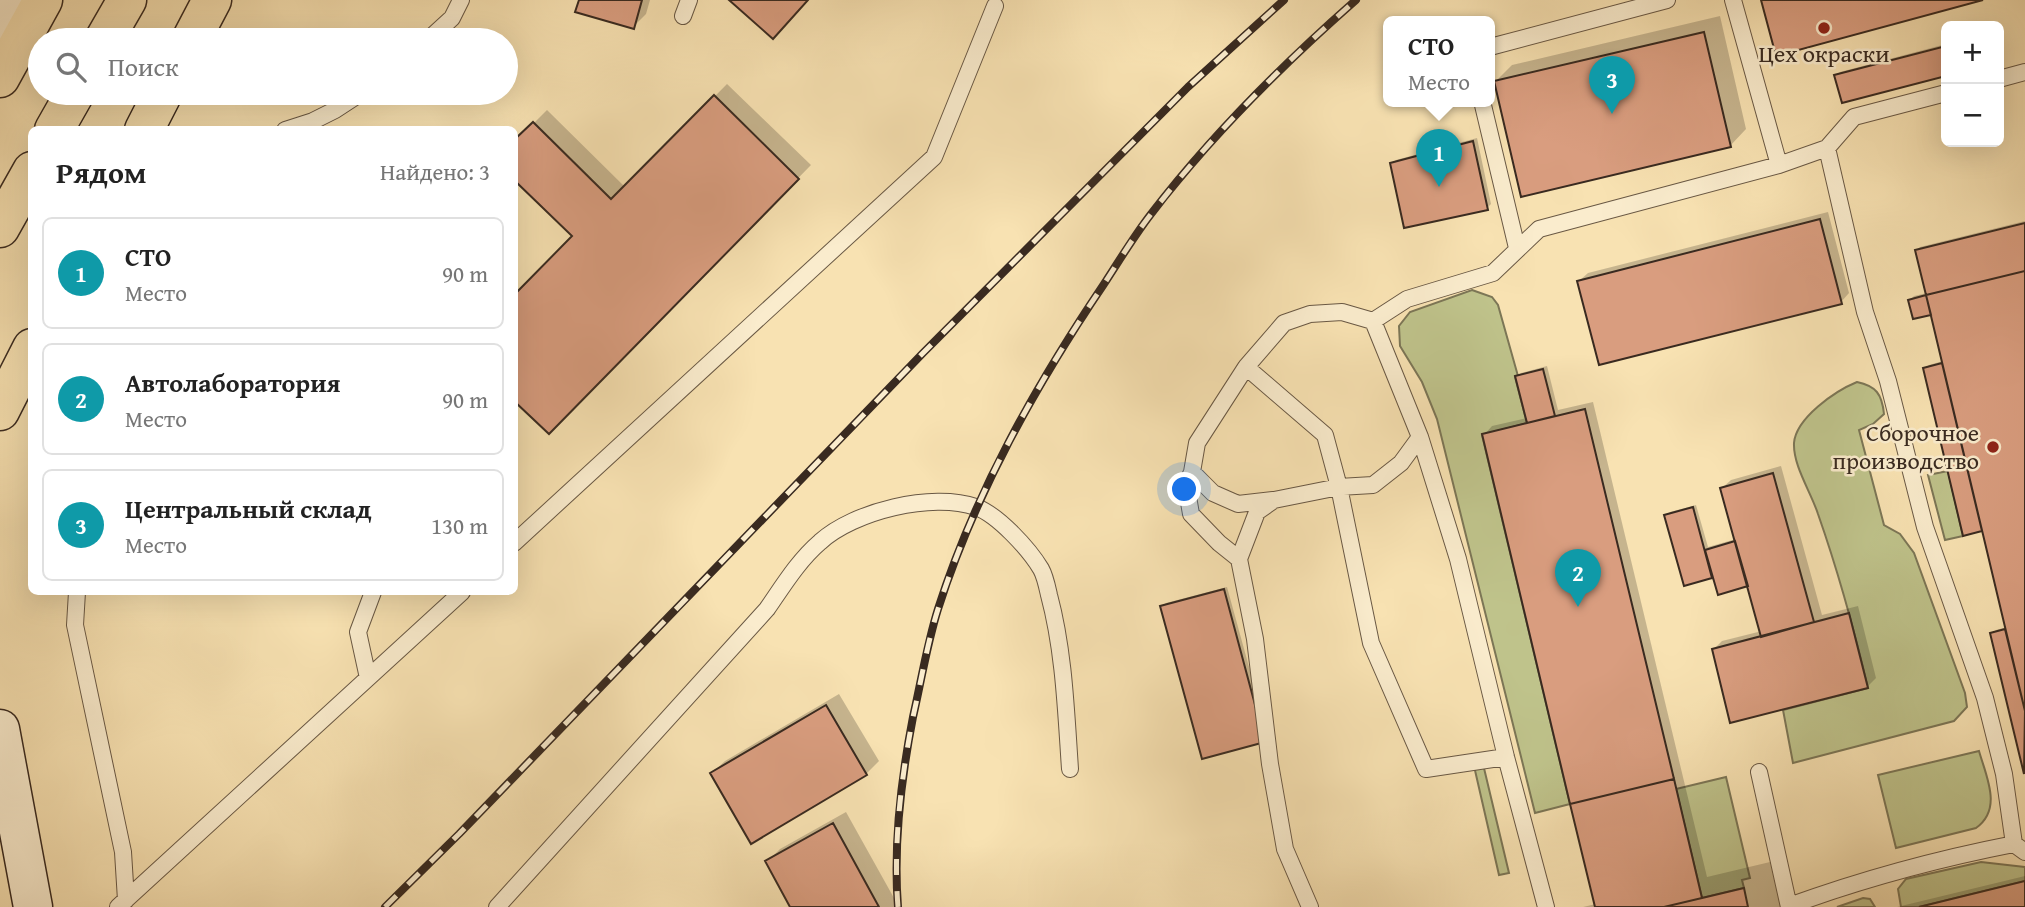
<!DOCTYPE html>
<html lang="ru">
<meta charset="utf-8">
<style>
body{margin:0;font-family:"Gentium Book Plus",serif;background:#f6f6f6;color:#222}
.controls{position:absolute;right:21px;top:21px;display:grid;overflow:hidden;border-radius:10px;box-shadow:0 7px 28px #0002}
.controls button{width:63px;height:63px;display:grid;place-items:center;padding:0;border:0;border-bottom:2px solid #e0e0e0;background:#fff;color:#222;font:35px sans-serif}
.you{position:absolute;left:1185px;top:490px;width:24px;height:24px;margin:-18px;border:5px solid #fff;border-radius:50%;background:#1a73e8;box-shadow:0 0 0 10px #1a73e833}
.badge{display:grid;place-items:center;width:46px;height:46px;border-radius:50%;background:#db2777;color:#fff;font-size:23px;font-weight:700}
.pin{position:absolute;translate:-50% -58px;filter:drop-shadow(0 2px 4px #0008)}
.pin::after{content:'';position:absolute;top:37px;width:24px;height:21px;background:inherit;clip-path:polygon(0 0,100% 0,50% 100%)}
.popup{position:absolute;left:1383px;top:16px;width:112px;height:91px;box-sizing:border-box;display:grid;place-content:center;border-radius:10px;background:#fff;filter:drop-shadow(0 2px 5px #0005);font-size:23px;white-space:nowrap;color:#767676}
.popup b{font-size:26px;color:#222}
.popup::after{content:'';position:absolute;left:50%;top:100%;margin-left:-14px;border:14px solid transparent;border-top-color:#fff}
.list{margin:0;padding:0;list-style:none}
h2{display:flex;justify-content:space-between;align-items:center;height:91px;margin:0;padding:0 28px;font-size:30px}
h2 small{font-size:23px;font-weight:400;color:#767676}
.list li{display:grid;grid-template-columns:46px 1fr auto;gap:21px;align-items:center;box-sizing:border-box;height:112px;margin:0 14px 14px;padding:0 14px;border:2px solid #e0e0e0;border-radius:10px}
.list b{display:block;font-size:26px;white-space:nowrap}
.list p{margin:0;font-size:23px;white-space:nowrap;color:#767676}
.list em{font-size:23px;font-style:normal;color:#767676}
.icon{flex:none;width:38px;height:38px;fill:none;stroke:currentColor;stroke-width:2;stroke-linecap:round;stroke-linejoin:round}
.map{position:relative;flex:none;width:2025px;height:907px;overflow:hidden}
.search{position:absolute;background:#fff;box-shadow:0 7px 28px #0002;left:28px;top:28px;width:490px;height:77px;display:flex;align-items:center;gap:18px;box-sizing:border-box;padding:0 24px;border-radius:38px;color:#767676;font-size:26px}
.panel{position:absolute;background:#fff;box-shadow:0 7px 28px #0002;left:28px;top:126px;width:490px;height:469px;border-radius:10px}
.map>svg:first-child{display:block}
.green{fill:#bfc38b;stroke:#7c7656;stroke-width:2}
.shadow{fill:#0003}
.building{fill:#d99d7f;stroke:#392a20;stroke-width:2}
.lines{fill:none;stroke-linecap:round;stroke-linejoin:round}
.lane-casing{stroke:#695844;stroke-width:18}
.secondary-casing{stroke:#392a20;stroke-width:41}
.primary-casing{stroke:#392a20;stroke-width:41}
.lane{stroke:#faeccd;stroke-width:16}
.secondary{stroke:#faeccd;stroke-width:38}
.primary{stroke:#f8e2b2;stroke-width:38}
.rail-casing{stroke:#392a20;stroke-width:8}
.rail{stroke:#faeccd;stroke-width:5;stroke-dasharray:16;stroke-linecap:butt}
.poi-dot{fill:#8f2418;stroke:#faeccd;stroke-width:2.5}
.labels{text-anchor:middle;stroke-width:5;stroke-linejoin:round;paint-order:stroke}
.poi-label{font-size:24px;fill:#392a20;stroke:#faeccd}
</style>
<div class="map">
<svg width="2025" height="907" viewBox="0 0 2025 907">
<rect width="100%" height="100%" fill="#f8e2b2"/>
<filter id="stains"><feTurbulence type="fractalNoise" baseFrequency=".00286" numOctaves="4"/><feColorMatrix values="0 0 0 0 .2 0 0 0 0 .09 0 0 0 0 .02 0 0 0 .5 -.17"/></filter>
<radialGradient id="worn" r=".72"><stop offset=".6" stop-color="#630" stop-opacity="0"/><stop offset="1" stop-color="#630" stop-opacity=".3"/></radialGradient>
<path class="green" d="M1472 290 1492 297 1498 305 1518 376 1515 377 1527 423 1482 435 1570 804 1535 813 1437 419 1422 382 1400 346 1399 326 1410 312Z
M1857 382C1876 386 1882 394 1884 414L1873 424 1859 430 1884 525 1900 534 1914 553 1965 693 1967 707 1954 721 1793 763 1783 710 1868 688C1854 629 1838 571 1818 514 1811 492 1793 466 1794 443 1796 418 1835 391 1857 382Z
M1948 471 1963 536 1945 540 1928 475Z
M1979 751C1986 776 2003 809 1976 828L1896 848 1878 775Z
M1483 764 1509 873 1499 875 1474 766Z
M1726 777 1750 878 1742 880 1744 888 1702 898 1676 789Z
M1981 862 2025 867V881L1919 907H1901L1898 889 1906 879Z
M1863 898 1870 899 1875 907H1837Z"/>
<path class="shadow" d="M581 0H650L646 14 633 27Z
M1720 16 1746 129 1730 146 1496 81 1512 65Z
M1946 44V74L1843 101 1836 76 1840 72Z
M727 84 811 165 549 432 575 236 514 143 547 110 625 187Z
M1477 138 1491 204 1487 208 1392 164 1396 160Z
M1828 212 1849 293 1841 302 1579 281 1588 273Z
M2025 221V771L1992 634 1996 630 2007 627 1983 527 1981 529 1925 369 1929 365 1943 361 1932 313 1910 300 1914 296 1927 293 1916 251 1920 247Z
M1547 366 1558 410 1593 402 1707 877 1770 862 1781 907H1583L1596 904 1484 435 1492 426 1527 418 1517 377 1521 373Z
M1781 466 1822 615 1858 606 1876 678 1867 687 1714 649 1722 641 1762 631 1749 584 1714 575 1685 584 1666 516 1670 512 1696 505 1708 547 1736 539 1722 488 1731 480Z
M1227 587 1268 736 1162 607 1166 603Z
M839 694 879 761 866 774 712 773 725 761Z
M846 812 899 907H792L767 862 780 849Z
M2025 876V907H1897Z"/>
<path class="building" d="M579 0H642L634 29 575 12Z
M729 0H808L773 39Z
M1761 0H1983L1776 56Z
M1704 32 1731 147 1521 197 1494 81Z
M1946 46V76L1842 103 1834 75Z
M714 95 799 179 549 434 514 401V295L572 236 514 180V140L533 122 611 199Z
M1473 141 1488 210 1404 228 1390 163Z
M1820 219 1842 304 1599 365 1577 281Z
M2025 223V271L1926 295 1915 250Z
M2025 271V711L1926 295Z
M1926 295 1931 315 1913 319 1908 300Z
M1942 363 1982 531 1963 536 1923 368Z
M1543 369 1555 416 1527 423 1515 376Z
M1585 409 1674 779 1570 804 1482 434Z
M1773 473 1814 622 1761 637 1720 488Z
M1693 507 1712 578 1684 586 1664 515Z
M1735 541 1748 586 1718 595 1705 550Z
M1224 589 1265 742 1202 759 1160 606Z
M1849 613 1868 688 1730 723 1712 649Z
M2005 629 2025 711 2024 774 1990 633Z
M826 705 867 775 751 844 710 773Z
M1674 779 1702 898 1664 907H1595L1570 804Z
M833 823 879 907H790L765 861Z
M2025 881V907H1919Z
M1744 888 1748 907H1664L1702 898Z"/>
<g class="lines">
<defs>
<path id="lane" d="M1733 0 1779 165
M683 16 689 0
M428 40 452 18 461 0
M1490 47 1667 0
M1999 79 2025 72
M1482 101 1517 248
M285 130 313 121 335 110 361 93
M1827 148 1865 312 1888 381 1925 527 1985 698 2004 774 2014 844
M1373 321 1342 312 1310 314 1284 323 1246 367 1325 435 1339 487 1371 643 1426 769 1506 757
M1246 367 1197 443 1192 472 1186 485 1191 514 1219 543 1239 559 1255 639 1270 764 1285 849 1310 907
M1192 472 1213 493 1238 504 1273 500
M514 543 934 157 995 6
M1239 559 1257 512 1274 500 1339 487 1373 485 1401 463 1420 437
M77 592 75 625 123 852 126 900
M368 678 358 632 373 592
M1759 772 1789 907
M1789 906C1863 879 1937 859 2014 844L2025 852
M118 907 462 592
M497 907 767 609C783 586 798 561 820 542 854 511 932 492 976 507 998 515 1029 549 1041 569 1045 576 1047 586 1049 595 1064 651 1066 711 1070 769
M1546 907 1506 757 1458 559 1420 437 1373 321 1407 299 1493 273 1539 229 1779 165 1827 148 1854 117 1946 93"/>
<path id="secondary" d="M0 37 12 0
M0 729 33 907"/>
<path id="primary" d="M104 40 127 0
M191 40 212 0
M0 78 43 0
M54 130 75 93
M144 130 163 93
M0 228 32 171
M0 411 32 348"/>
</defs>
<use href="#lane" class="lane-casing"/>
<use href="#secondary" class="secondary-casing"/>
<use href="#primary" class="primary-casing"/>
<use href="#lane" class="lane"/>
<use href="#secondary" class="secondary"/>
<use href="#primary" class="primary"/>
<defs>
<path id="rail" d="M385 907 459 834 923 353 1188 87 1284 0
M898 907C893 844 901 779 913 717 921 682 927 644 938 609 975 493 1036 385 1104 284 1119 261 1134 236 1151 214 1211 136 1282 65 1356 0"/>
</defs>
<use href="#rail" class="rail-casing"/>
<use href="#rail" class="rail"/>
</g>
<g class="poi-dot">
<circle cx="1824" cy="28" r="7"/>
<circle cx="1993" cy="447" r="7"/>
</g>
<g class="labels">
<g class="poi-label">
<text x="1824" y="62">Цех окраски</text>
<text x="1979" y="441" text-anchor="end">Сборочное<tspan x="1979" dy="28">производство</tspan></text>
</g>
</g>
<rect width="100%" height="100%" filter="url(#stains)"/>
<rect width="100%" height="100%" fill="url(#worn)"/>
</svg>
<div class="controls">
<button>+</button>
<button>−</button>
</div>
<div class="you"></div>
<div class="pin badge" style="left:1439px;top:187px;background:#0f9aa8">1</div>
<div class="popup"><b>СТО</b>Место</div>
<div class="pin badge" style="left:1578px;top:607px;background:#0f9aa8">2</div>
<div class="pin badge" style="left:1612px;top:114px;background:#0f9aa8">3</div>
<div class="search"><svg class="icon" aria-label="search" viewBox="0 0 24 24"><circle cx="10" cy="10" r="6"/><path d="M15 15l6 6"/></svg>Поиск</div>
<section class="panel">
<h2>Рядом<small>Найдено: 3</small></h2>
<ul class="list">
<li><span class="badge" style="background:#0f9aa8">1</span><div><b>СТО</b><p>Место</p></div><em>90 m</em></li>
<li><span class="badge" style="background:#0f9aa8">2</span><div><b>Автолаборатория</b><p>Место</p></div><em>90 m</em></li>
<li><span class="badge" style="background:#0f9aa8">3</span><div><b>Центральный склад</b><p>Место</p></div><em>130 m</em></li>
</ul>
</section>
</div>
